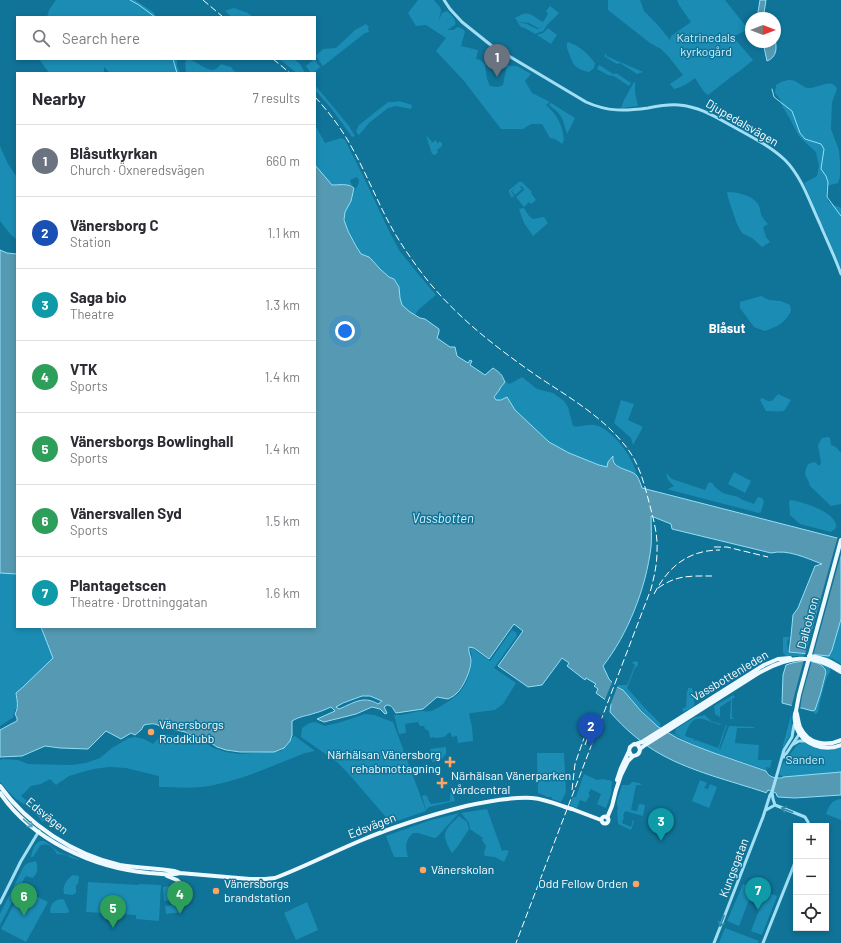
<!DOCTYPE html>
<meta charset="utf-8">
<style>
body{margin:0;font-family:Barlow,sans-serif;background:#f7f7f7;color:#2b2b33}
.controls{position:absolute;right:12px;bottom:12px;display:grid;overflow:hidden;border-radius:0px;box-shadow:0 2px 6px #0003}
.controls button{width:36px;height:36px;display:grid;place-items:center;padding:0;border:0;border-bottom:1px solid #e1e1e2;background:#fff;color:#2b2b33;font:20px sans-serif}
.compass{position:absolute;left:745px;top:12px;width:36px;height:36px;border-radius:50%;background:#fff;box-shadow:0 2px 6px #0003;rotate:90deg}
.you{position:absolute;left:345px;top:331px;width:14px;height:14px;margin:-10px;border:3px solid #fff;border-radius:50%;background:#1a73e8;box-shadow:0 0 0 6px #1a73e833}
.badge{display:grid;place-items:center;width:26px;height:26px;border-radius:50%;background:#0f766e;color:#fff;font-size:13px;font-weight:700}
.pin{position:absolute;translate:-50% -33px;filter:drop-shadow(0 1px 2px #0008)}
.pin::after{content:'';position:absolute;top:21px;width:14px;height:12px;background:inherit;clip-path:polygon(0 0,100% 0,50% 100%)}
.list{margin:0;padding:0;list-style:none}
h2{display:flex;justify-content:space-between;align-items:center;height:52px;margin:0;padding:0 16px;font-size:17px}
h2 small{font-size:13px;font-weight:400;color:#7c7c81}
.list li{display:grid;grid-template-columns:26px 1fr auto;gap:12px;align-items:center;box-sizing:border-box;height:72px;padding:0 16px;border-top:1px solid #e1e1e2}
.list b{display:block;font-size:15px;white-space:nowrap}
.list p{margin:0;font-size:13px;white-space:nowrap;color:#7c7c81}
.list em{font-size:13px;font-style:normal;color:#7c7c81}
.icon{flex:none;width:22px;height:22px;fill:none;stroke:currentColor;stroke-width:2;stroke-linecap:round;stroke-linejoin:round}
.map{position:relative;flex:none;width:841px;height:943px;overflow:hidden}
.search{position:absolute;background:#fff;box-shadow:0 2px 6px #0003;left:16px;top:16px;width:300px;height:44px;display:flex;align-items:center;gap:10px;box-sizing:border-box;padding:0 14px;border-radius:0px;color:#7c7c81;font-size:15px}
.panel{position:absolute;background:#fff;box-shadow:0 2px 6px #0003;left:16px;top:72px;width:300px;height:556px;border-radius:0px}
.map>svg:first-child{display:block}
.green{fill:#1b8db4}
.water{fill:#559ab2;stroke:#91dff8;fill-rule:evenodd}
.pier{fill:#107398}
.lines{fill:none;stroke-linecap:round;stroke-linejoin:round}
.stream{stroke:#91dff8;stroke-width:1}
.minor{stroke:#a0dff4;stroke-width:3}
.major{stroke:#edf9ff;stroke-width:4}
.rail{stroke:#fff;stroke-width:1;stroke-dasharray:7 3;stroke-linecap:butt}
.major-bridge{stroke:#edf9ff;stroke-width:4}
.oneway{stroke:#2d89aa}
.oneway2{stroke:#5da2bc}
.poi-dot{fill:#ffa463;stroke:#107398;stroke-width:1.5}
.labels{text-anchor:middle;stroke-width:3;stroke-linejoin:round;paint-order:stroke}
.park-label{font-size:12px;fill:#cef2fe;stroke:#107398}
.street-label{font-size:12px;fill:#fff;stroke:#107398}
.poi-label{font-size:12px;fill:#fff;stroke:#107398;text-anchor:start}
.neighbourhood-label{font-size:13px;font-weight:bold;fill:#fff;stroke:#107398}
.water-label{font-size:13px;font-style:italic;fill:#d1f2fd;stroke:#107398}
</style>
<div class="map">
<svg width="841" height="943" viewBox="0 0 841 943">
<rect width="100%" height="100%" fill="#107398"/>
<path class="green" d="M56 0H135L153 12 157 17H47L49 10Z
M418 0H434C436 3 441 7 441 10 441 13 439 17 439 20L442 13 447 11C451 15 457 19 455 25L447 30 446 29 447 30H453L458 27 463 29 465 32 461 46 478 50 476 59 480 60 485 64 487 79 490 86 498 87 503 85 507 65 510 66H517L531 74 525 81 532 93 550 102 546 105C558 116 562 124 564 140L562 144 555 139 550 138 542 124H531L523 129H501L464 81 436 51 446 38 426 25 416 26 408 13Z
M608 0H640L644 11 657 24 670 40 671 36 691 22 679 5 677 0H725L748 29 733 37 753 60 741 70 731 77 708 95 704 92 695 78C689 83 682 87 674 89L670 84 683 75 669 57 661 49 650 43 608 10Z
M550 6 559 13 547 25 543 31 535 34 525 28 521 27 517 22 527 24 537 29 544 26 538 28 529 23 518 22 515 18C530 9 530 15 543 22L548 14 546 11Z
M234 8 248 13 253 17H232L225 11Z
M366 24 369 27 368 29 369 32 365 33 323 66 316 56 323 49 336 48 355 30Z
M548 28 557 35 551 44 537 35 543 33Z
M568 42C580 46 587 53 595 63L594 68 589 72C577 69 574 67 570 56 568 51 566 48 567 43Z
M606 54H607L606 56 643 72 637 74 620 63 617 64 605 57 604 56Z
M39 59H177V66L180 73H110L104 67V73H49Z
M188 59C196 61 207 71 213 70 216 70 219 66 221 64L227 66 231 67 234 71 240 73H186L185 62Z
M279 59H294L300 64 305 73H297Z
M314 59 320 67 313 73H311L306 66Z
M599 65 613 74H615L616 73 631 83 629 86 614 76 608 75 597 69Z
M788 80C798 79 804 90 811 88 820 87 832 78 837 89L832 102 831 129 839 150 840 163V177L838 183 827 186C826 193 825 201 832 204 835 206 838 206 841 208V268L804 183 817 176 819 166 816 152 807 144 799 136 790 119 781 104V101L775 93 776 85 781 82Z
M634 82H635V93L638 106 621 108 624 100Z
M315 85 349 126 355 136 352 137 331 108 315 90Z
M399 101 412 105 411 109 396 106 388 108 369 123 359 135 356 132 358 127 359 125 388 102H395Z
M551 103 575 118 567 134C566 131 565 127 564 124 562 115 556 110 549 105Z
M315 125 325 143 341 138 345 140 366 182 388 229 399 250 418 274 436 295 418 310 415 315 410 312 402 305 400 298 399 287 394 279 389 277 380 269 369 257 361 254 345 224V212L351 201 353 193 358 185 359 180 357 177 350 180 352 186 345 184 332 185 315 165Z
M426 135 432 142 430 144 436 140 437 143H439V141L442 143V146L437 150 438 152 435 155 432 154Z
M0 146 8 164 17 177V240L11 235 0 221Z
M519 182H522L532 192 531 193 536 200 531 204 529 202 524 207 516 197 524 190 523 187 519 185 522 189 515 195 512 191 517 186 511 191 514 196 513 197H511L509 192V190Z
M727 192C737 192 752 195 758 204 760 207 760 211 761 214 762 217 765 221 768 224L763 227 766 237 770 242 762 247 752 238 742 233 737 224 729 201Z
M524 208 529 216 533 219 544 217 548 223 533 236 524 223 519 209Z
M761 296 769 300 781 301 790 305 791 311C784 324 778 326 765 331L754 327 740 308V302Z
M522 377 537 389 553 393 564 401 568 407 573 426C579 428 587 424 594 425 611 427 635 459 637 476 629 472 612 467 612 457L608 462 607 467 599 465 569 453 549 442 515 410 507 397 501 400H496L494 397 500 389V388L505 382 510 384Z
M778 394 791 400 784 411C778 412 772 411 766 411L760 400 762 398 768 401H772Z
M621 400 634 404 628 420 643 427 633 445 631 438 614 423Z
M828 437 830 438 831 445 836 447 841 453V504L831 506 810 486C807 474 802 478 808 464L815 462 819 466 821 463 818 445 822 438Z
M734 472 751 481 745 493 728 484Z
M666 473 672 479 705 490 709 482 712 483 716 488 723 493 738 497 743 500 754 504 758 497 762 498 764 501 761 512 759 513 670 490 668 489 674 486C670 482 667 480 666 473Z
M791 500C803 502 839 513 836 528L831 532 800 524 790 515 789 501Z
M0 539H17V627H63L76 659 17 701V706L13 715 14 717 0 726Z
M841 619V664L830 657 832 660 814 655V654L829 656 832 650Z
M512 630 517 633 516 635 517 636 494 668 516 683 503 704 495 710 471 713 469 714 472 727 473 741 458 743 457 736 452 737 450 732 444 737 436 738 434 737 430 738 429 731 425 729 424 726H420L418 722 405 724 406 733 399 734 394 715C398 715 403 715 407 714 412 713 416 711 422 711 425 711 428 712 431 711 439 708 451 700 457 695 467 686 476 662 470 650L472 648 490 661Z
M783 637H790L787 642 788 651 792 653 805 654 804 656H786L783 653Z
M812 660C816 662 828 665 830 668 832 672 828 674 827 677 823 688 820 701 818 712L816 714 814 713V712L820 696 827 672 824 666 812 662Z
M634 661 638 662V665L635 668 627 688 644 707 661 724 658 728 622 689 617 687 618 685H627L635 665 632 663Z
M688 688C689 688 691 688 692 688 693 690 695 703 694 705 693 708 687 710 683 712L682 709 686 707 687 691H688Z
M733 695 735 697 734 698 732 699V718H734V719H730L731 700 720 707V717L715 714 714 706 728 698Z
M365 714 374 715 393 722 426 811 391 823 347 772 337 762 301 737 302 728 309 723 315 722 325 726 341 722Z
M705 715 711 721 721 724 720 725C702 719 692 711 685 736L694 739V741L696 740 718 748 726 725H727L719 749 720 750 729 726 754 727V728H737L735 743 759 745 758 760H772L770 768 766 767V768L770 771 766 769V770L719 754H717L694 745 672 734V733L681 736 675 733 676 729 695 717Z
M791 715 792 731 789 737 783 748 778 764Z
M162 734 186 737 191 739 195 738 203 741 213 748 226 752 239 754 281 751 292 738 295 736 315 751 305 753C274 765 242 780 209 786 192 789 176 787 159 787V776L126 768 109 767 93 769 69 776 56 785 50 779 41 784 31 786 21 796 47 818 43 822 31 809 16 799 6 789 0 782V760L3 759 18 760 28 764 71 765 86 763 100 758 112 748 129 738 135 737 144 739 153 744Z
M804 742C816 749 827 754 841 747V772L783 777 779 774 783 763 797 745Z
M446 747V754L441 760 432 762 430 749Z
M537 753H564L566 792 561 802 552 799V797H548L538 793Z
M584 774 597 780 603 779 612 781 611 794 606 808 597 804 601 794 591 789 588 794 590 795 586 802 580 800 577 808 570 805 573 797H576Z
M700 780 707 783 705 787H704V788L708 789 710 784 717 787 709 808 692 801Z
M632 782 639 783 642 785H636L631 810 637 811 639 804 645 805 643 816 625 811 623 816 624 817 622 823 631 827 633 820 634 821 631 830 618 824 617 810 618 809V806H617V801L622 785H629Z
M453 792 455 801 429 807 426 810 422 796 424 795 427 796 429 801 431 804 450 801V793Z
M841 799V820L826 814C829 806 831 800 841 799Z
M487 809 502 851 506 850 509 851 504 862 495 857 485 856 484 853 486 846 482 840 483 838 470 829 469 823 461 813Z
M459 813 437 837 434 838 418 833H413C405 840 405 847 408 857H394L386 836 428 821Z
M459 816 467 822 469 829 458 846 452 853C440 833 444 831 459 816Z
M40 841H44L49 844 60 853 69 855 80 860H78L69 857 68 855 57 854C53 847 48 842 40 846L33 857H31C32 851 34 844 40 841Z
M36 861C38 868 38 873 33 878L26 876 25 877 0 925V914L24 866 28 863Z
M73 875 79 876 78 884 76 885V893L73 895 64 894C62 886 67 879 73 875Z
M88 882 138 885 139 884 161 885 159 921 136 919V915L86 912Z
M743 884 754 887 739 926 727 921Z
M178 885 180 899 164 901 163 887Z
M22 889 48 902 26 942 1 929Z
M766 892 777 896 762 935 751 931Z
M62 899 64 900 69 911V912L67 913H51L50 911C51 903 54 900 62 899Z
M307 902 318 930 296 940 284 913Z
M181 904 182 912 166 914 165 906Z
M725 928 759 941 758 943H719Z"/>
<path class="water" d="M760 0H766L764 13 766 18H760L758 12Z
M775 39C777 48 777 57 767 61L764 47 765 42H775Z
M315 165 332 185C340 185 348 183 354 188L351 201 345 212 344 220 348 231 356 246 361 254 369 257 372 260 380 269 389 277 394 279 399 287 400 298 402 305 410 312 420 318 425 319 439 329V332L437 338 450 347H455L457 356 468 363 470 360 472 361 470 365 485 375 493 368C496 370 502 374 503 378 504 379 504 381 505 382L500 388V389L494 397 496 400H501L507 397 515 410 549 442 569 453 599 465 607 467 608 462 613 456C611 470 630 468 637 476 639 479 641 485 642 488L841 539V619L832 650 829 656 789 652 791 636 793 615 798 608 815 566 822 564C806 558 788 549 771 553L672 529 671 524 651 516C651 526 652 537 651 547 646 588 628 634 603 666L609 679 617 687 623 690 641 711 657 726 677 738 693 745 714 753 766 771C769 778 776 778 782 778L783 777 841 772V795L795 798 778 797 777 796 776 793 768 790 766 793 764 792C731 781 693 772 662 755 642 744 625 729 610 712L611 704 596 693 598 689 594 686 596 684 586 678 585 680 567 666 569 663 562 658 542 685 528 687 498 666 523 631 514 624 489 659 474 648 469 647C468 651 470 654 471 659 472 669 463 688 456 694 454 696 450 698 448 699L437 697 423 709 396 713C393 709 392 705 387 705L384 707 387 713 385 714 380 709 372 707 356 714 324 722 317 719 335 711 331 707C326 709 320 712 315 713 307 716 300 716 292 721V735L290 741 284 748 274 752H240L226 750 217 747 205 739 195 736H192L185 732 172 729 170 721 167 719 165 720V728L164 729C156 723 154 723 144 725L141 730 135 735 131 733 121 739 106 731 88 749 60 748 45 746 22 756 0 757V730L11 724 17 721V718L15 714C19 707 17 700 16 693L23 687 53 658 41 627H315ZM362 696H370L382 701 378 704C363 695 354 703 339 709L336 707 343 703Z
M0 250 7 253 17 254V574L0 573Z
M802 661C810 661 824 662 826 672L821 692 815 710 813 711 782 703 783 675 786 665 792 663Z"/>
<path class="pier" d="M838 536 841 537V554L813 656 805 655Z
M804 659 812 660 802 696 800 710 791 708Z
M613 680 618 685 609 708 608 705 604 702Z"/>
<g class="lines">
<path class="stream" d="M130 0 139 5 155 17
M173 59 177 73
M772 89 774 97 792 111 800 133 805 139 821 144 824 149 821 169 826 176 828 182 827 197 841 216"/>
<path class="minor" d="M444 0 450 9 462 22 492 46 586 102C608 112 625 111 648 108 658 106 669 104 679 105 700 107 714 116 732 126 750 136 770 146 785 160 802 177 810 203 820 224 827 241 835 257 841 274
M792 745 799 741H806
M784 757 800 733
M772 792 773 799 775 805 805 817 808 822 809 826
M766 810 775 805
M0 903 21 861 39 831
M714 943 763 817 770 795 772 792 784 750 792 737 794 725
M763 943 796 860"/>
<path class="major" d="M809 656C820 657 831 661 841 668
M796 711C793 716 795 721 796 727 803 745 824 752 841 745
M796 711C798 716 798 722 800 727 808 744 826 747 841 740
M636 744 642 742 764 665 778 659 790 658
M640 749 638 745 634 744 630 747 629 751 631 755C636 757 640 754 640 749L645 745 757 674C788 656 811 652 841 672
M617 780 621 768 629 751
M0 786C27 824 74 855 120 865 138 868 156 868 174 871L180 873 250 879H265L275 878C304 867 333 852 362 840 395 826 431 815 466 806 488 801 510 797 532 798 544 799 554 803 565 807
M0 793C32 840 93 868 149 873 159 873 170 876 180 873
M572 809 601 820
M601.5 820a3.5 3.5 0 1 1 7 0a3.5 3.5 0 1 1-7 0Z
M607 818 612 806 616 790 621 775 628 761 633 756
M167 876 177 880 182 885"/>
<path class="rail" d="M203 0 223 17
M273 59 290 73
M315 97C327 110 338 124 347 139 363 166 374 194 388 221 399 242 413 262 428 281 459 319 497 348 537 376 567 396 600 415 623 443 639 461 644 483 650 506 654 521 658 536 657 552 657 565 654 577 651 589L516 943
M714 547H727L768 557
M658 588C677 575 689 576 712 576
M654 594C668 567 688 550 720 550
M585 745 595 718
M572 790 575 764 584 738"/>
<path class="major-bridge" d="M796 711 799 695 841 540
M565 807 572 809"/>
</g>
<defs><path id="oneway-shaft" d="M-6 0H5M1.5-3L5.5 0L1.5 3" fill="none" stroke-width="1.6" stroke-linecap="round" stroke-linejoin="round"/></defs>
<g class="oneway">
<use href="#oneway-shaft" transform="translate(787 810) rotate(-159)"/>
<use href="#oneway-shaft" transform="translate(722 921) rotate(111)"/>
</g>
<use class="oneway2" href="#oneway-shaft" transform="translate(28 823) rotate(41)"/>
<g class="poi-dot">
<circle cx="151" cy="732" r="4"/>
<path d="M448 756h4v4h4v4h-4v4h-4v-4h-4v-4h4z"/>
<path d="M440 777h4v4h4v4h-4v4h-4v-4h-4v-4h4z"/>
<circle cx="423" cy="870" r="4"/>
<circle cx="636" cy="884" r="4"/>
<circle cx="216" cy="891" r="4"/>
</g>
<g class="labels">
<g class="park-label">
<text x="706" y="42">Katrinedals<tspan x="706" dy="14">kyrkogård</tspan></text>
<text x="805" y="764">Sanden</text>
</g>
<g class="street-label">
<text transform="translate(742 123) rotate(30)" y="4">Djupedalsvägen</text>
<text transform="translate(808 623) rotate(-75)" y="4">Dalbobron</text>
<text transform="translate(730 676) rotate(-31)" y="4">Vassbottenleden</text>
<text transform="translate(47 816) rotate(39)" y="4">Edsvägen</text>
<text transform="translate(372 826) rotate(-21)" y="4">Edsvägen</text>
<text transform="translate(734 868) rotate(-69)" y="4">Kungsgatan</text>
</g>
<g class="poi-label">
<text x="159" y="729">Vänersborgs<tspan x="159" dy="14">Roddklubb</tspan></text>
<text x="441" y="759" text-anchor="end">Närhälsan Vänersborg<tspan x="441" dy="14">rehabmottagning</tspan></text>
<text x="451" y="780">Närhälsan Vänerparken<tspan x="451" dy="14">vårdcentral</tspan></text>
<text x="431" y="874">Vänerskolan</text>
<text x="224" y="888">Vänersborgs<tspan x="224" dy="14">brandstation</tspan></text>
<text x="628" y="888" text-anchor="end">Odd Fellow Orden</text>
</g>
<g class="neighbourhood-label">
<text x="727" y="333">Blåsut</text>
</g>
<g class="water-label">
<text x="443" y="523">Vassbotten</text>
</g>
</g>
</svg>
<div class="controls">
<button>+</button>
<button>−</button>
<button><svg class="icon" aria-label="locate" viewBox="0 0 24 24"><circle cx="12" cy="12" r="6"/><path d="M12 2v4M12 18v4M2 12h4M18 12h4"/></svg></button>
</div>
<svg class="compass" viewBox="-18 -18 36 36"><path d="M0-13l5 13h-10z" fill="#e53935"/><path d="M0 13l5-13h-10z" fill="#7c7c81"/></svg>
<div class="you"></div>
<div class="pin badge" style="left:497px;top:77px;background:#6b7280">1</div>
<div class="pin badge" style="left:591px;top:746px;background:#1a4fb4">2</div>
<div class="pin badge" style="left:661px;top:841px;background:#0f9aa8">3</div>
<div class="pin badge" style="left:180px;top:914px;background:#2e9e5b">4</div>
<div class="pin badge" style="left:113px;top:928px;background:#2e9e5b">5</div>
<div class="pin badge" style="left:24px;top:916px;background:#2e9e5b">6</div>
<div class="pin badge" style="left:758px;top:910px;background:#0f9aa8">7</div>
<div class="search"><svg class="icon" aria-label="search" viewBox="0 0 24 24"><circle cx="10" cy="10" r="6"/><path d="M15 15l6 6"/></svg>Search here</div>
<section class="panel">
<h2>Nearby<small>7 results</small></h2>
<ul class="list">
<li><span class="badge" style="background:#6b7280">1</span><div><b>Blåsutkyrkan</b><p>Church · Öxneredsvägen</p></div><em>660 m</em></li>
<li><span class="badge" style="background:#1a4fb4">2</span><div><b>Vänersborg C</b><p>Station</p></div><em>1.1 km</em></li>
<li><span class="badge" style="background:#0f9aa8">3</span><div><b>Saga bio</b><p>Theatre</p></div><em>1.3 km</em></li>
<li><span class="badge" style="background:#2e9e5b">4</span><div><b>VTK</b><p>Sports</p></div><em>1.4 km</em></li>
<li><span class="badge" style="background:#2e9e5b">5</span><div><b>Vänersborgs Bowlinghall</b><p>Sports</p></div><em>1.4 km</em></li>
<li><span class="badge" style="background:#2e9e5b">6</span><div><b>Vänersvallen Syd</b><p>Sports</p></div><em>1.5 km</em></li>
<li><span class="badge" style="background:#0f9aa8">7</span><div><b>Plantagetscen</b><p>Theatre · Drottninggatan</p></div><em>1.6 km</em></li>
</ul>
</section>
</div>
